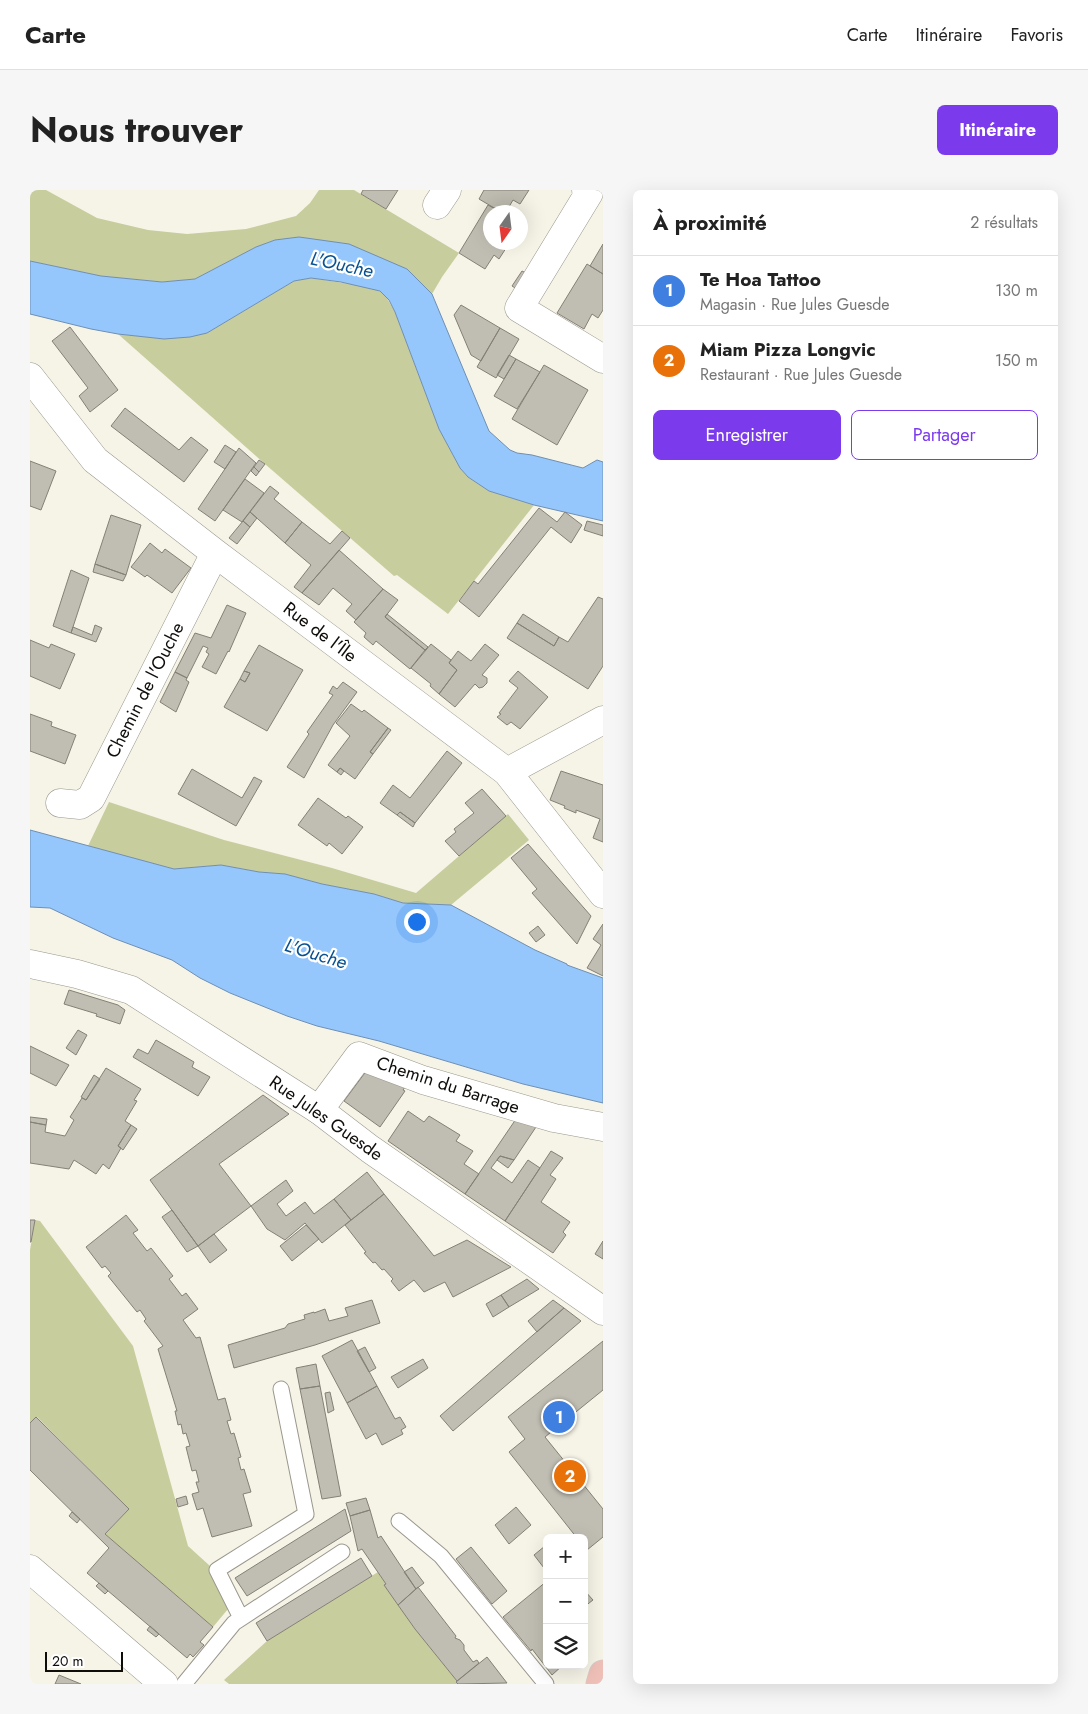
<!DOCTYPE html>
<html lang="fr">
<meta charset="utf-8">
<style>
body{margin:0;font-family:Jost,sans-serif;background:#f6f6f6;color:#222}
.controls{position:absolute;right:15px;bottom:15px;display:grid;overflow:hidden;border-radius:8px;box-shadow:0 5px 20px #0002}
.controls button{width:45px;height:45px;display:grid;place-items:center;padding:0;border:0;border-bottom:1px solid #e0e0e0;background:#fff;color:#222;font:25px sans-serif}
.compass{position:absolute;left:453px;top:15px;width:45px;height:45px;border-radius:50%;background:#fff;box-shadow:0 5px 20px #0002;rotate:194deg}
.scale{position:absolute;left:15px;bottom:12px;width:78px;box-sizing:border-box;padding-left:5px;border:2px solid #0f0d0a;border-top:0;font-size:14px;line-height:18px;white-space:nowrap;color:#0f0d0a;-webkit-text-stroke:4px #fff;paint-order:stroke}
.you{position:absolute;left:386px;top:731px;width:18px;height:18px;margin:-12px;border:4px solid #fff;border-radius:50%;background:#1a73e8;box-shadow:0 0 0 8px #1a73e833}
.badge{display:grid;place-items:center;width:32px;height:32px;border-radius:50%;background:#7c3aed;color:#fff;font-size:16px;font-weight:700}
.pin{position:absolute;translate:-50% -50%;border:2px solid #fff;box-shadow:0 1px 5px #0006}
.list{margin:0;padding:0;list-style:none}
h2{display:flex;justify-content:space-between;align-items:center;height:65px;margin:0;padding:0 20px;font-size:21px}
h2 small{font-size:16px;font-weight:400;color:#767676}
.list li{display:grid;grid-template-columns:32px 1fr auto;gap:15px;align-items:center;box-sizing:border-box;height:70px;padding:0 20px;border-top:1px solid #e0e0e0}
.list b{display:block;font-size:19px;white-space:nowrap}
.list p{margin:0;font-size:16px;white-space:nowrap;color:#767676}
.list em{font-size:16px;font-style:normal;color:#767676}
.actions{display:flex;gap:10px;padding:15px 20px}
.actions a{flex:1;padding:11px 0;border:1px solid #7c3aed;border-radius:8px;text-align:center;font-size:18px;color:#7c3aed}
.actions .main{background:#7c3aed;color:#fff}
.icon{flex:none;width:28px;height:28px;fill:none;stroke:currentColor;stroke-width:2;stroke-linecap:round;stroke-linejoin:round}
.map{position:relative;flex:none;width:573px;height:1494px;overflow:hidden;border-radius:8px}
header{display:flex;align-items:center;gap:30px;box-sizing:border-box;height:70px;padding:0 25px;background:#fff;border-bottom:1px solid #e0e0e0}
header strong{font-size:24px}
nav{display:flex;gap:28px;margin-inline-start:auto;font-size:18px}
.intro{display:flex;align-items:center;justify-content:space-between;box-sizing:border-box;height:120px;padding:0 30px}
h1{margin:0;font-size:35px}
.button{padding:12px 22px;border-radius:8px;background:#7c3aed;color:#fff;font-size:18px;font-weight:700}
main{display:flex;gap:30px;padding:0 30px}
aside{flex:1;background:#fff;border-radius:8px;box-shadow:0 5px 20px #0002}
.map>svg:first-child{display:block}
.green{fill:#c8cd9d}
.water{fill:#96c7fc;stroke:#6e8fb3}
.building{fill:#c0bdb2;stroke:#848076}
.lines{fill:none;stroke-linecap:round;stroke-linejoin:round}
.service-casing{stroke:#9b978d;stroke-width:17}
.minor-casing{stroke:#9b978d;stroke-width:29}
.tertiary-casing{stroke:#9b978d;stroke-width:29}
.primary-casing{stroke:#d4d3d3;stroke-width:29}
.service{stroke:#fff;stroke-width:15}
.minor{stroke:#fff;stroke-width:28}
.tertiary{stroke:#fff;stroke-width:28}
.primary{stroke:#efc0b8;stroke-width:28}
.labels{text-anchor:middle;stroke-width:4.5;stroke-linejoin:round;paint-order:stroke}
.street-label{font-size:18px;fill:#0f0d0a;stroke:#fff}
.water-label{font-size:19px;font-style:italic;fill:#085291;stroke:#fff}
</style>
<header>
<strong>Carte</strong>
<nav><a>Carte</a><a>Itinéraire</a><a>Favoris</a></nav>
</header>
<div class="intro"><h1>Nous trouver</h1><a class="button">Itinéraire</a></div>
<main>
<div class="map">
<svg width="573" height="1494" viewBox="0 0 573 1494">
<rect width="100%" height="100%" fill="#f6f3e7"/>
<path class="green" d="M0 0H16L67 28 118 40 157 44 216 39 266 26 280 13 289 0H324L429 63 412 87 402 104 377 79 245 50 226 57 165 89 132 92 71 86 0 71Z
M281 88 340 97 354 103 365 122 409 239 430 278 438 287 459 301 504 315 418 424 367 385 364 386 235 274 88 144 134 149 177 143 264 91Z
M79 612 194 650 302 678 386 703 478 624 499 650 421 715 373 713 344 704 292 694 255 684 229 682 191 675 144 679 58 656Z
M5 1030 10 1031 103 1156 158 1356 180 1376 198 1419 183 1437 75 1344 99 1319 7 1227 0 1233V1060Z
M348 1382 356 1394 355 1396 385 1439 427 1491 426 1492 428 1494H199L194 1490 237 1451Z"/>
<path class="water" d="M269 47 319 54 377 79 402 104 459 241 480 260 487 263 502 265 553 278 567 270 573 272V331L504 315 459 301 438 287 430 278 409 239 365 122 359 110 350 101 311 92 281 88 264 91 177 143 160 147 134 149 88 144 61 139 0 124V71L71 86 132 92 165 89 226 57 245 50Z
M0 640 144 679 191 675 229 682 255 684 292 694 344 704 373 713 421 715 505 760 537 774V775L573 788V913L493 894 349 851 287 836 257 826 200 803 170 788 142 770 83 748 20 718 0 717Z"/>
<path class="building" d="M333 0H368L356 19 331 4Z
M454 0H499L490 14 483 10 476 22H471L449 9Z
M458 15 471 22H460V52H480L469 69 464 65 455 79 429 63Z
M573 54V84L560 76Z
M557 74 573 84V120L568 128 562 124 554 139 527 123Z
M492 81 500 85 490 101 482 96Z
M431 115 470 138 451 171 441 165 424 125Z
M40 137 88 200 60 222 49 206 58 198 22 151Z
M470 138 489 149 466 188 447 177Z
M479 165 486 169 474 189 467 185Z
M486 169 510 182 487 219 464 206Z
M514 175 558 200 527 255 482 229Z
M95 218 149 260 161 247 178 260 154 292 81 236Z
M195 255 206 262 195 279 184 272Z
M209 258 226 273 185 331 168 319Z
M229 270 235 274 229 282 224 277Z
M0 271 26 281 11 320 0 316Z
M224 277 229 282 226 286 221 281Z
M215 289 234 303 212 332 193 320Z
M240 296 249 303 244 309 272 332 255 353 220 322Z
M509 318 527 332 535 322 552 335 541 353 521 337 449 427 429 411 444 391 448 394Z
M220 322 227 328 220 337 213 331Z
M81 325 111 335 96 385 65 374Z
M213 331 220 337 207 354 199 348Z
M557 331 573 335V346L554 340Z
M272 332 300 354 312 341 320 348 272 403 264 397 281 375 255 353Z
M120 353 132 363 135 359 161 378 142 403 117 385 115 387 101 377Z
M309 360 353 399 326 430 316 421 322 414 303 398 289 415 272 403Z
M65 374 96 385 93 391 63 382Z
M41 380 59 388 41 443 23 436Z
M353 399 368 410 355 427 395 460 380 479 346 451 343 455 334 447 336 443 324 432Z
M568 407 573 409V476L558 499 477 448 487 433 524 456 529 447 538 452Z
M197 415 216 423 199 462 198 461 186 484 172 477 179 464 176 462 178 458 173 456 157 488 145 482 165 443 181 448Z
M357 424 398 457 395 460 355 427Z
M493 424 529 447 524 456 487 433Z
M65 435 72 438 66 452 41 443 43 437 62 445Z
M0 450 19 458 21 454 45 464 30 499 0 486Z
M401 454 421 470 419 473 427 480 409 504 400 496 401 494 381 478Z
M455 454 469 465 452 485 457 488V493L453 497 449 498 445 494 425 517 409 504 427 480 419 473 428 461 441 471Z
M229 455 273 480 237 541 194 517 210 489 215 492 220 483 214 481Z
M214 481 220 483 215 492 210 489Z
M488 481 518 507 490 539 481 532 477 535 467 527 471 524 469 523 488 498 479 491Z
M145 482 157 488 156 490 159 492 146 522 130 512Z
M313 492 327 502 303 535 274 588 257 577 279 544 277 542 303 505 299 503 303 496 307 499Z
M321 514 332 522 334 520 358 538 340 562 343 564 325 589 310 578 307 582 298 575 320 546 306 533Z
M0 524 22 532 21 536 46 545 35 574 0 561Z
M358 538 361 540 343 564 340 562Z
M417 561 432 573 385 633 370 622 367 625 350 613 363 595 380 608Z
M310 578 314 581 311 585 307 582Z
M162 579 212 608 224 587 232 591 206 636 148 604Z
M531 581 573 595V652L563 648 570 629 546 620V623L534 618 535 616 520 610Z
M452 599 476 626 429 666 415 651 426 642 424 639 444 623 435 613Z
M288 608 316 628 318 626 333 637 312 664 299 653 297 656 268 635Z
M370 622 385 633 383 637 367 625Z
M498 654 561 726 547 754 502 703 507 699 481 668Z
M573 734V786L557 778 571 755 563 749Z
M508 736 515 745 506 752 499 743Z
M39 800 88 815 95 820 90 834 66 826 67 824 34 814Z
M48 840 57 845 46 865 36 858Z
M126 850 164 872 162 877 180 887 168 906 103 867 108 859 118 864Z
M0 856 39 875 26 896 0 883Z
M340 876 377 894 373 900 375 901 350 937 314 911Z
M76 878 111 899 104 910 107 911 95 931 101 935 88 956 91 958 79 979 73 974 66 984 44 970 39 979 0 973V932L16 935 15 942 35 946 44 930 40 927 52 908 56 910Z
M64 885 70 889 56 910 51 907Z
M233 905 259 924 189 974 221 1016 168 1056 120 990Z
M378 921 394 932 399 926 430 945 426 951 443 961 434 974 449 984 435 1004 358 951Z
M0 927 17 929 16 935 0 932Z
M486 929 506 937 484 970 470 966 461 978 482 993 498 970 510 978 475 1031 435 1004Z
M101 935 107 939 93 960 88 956Z
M521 961 533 968 520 985 526 989 511 1012 540 1032 533 1042 536 1045 523 1063 475 1031Z
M470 966 484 970 478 978 467 970Z
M337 982 354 1004 321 1030 304 1009Z
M256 990 263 1001 247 1014 256 1026 275 1012 284 1024 304 1009 321 1030 292 1053 275 1033 255 1050 237 1039 221 1016Z
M354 1004 404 1066 437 1050 481 1077 423 1107 415 1092 394 1102 384 1090 369 1101 361 1091 363 1089 354 1079 352 1080 345 1072 343 1073 334 1063 336 1062 315 1035Z
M142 1020 168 1056 157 1062 132 1027Z
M96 1025 108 1040 103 1043 117 1061 121 1058 143 1086 139 1089 152 1106 156 1103 168 1119 153 1130 166 1148 170 1147 188 1210 195 1208 201 1230 197 1231 201 1244 204 1243 211 1267 208 1268 211 1280 214 1279 221 1302 213 1304 222 1336 182 1347 173 1318 167 1320 162 1304 169 1302 166 1292H169L166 1280 162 1281 156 1257 160 1256 156 1243 153 1244 151 1234 148 1235 145 1221H147L128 1159 133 1156 114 1131 116 1129 110 1120 107 1122 78 1086 81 1083 75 1076 72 1078 56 1057Z
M0 1030H5L1 1052H0Z
M276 1035 289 1049 262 1071 250 1056Z
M184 1044 197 1060 180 1073 168 1056Z
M573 1051V1069L565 1064Z
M497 1089 509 1099 479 1117 471 1105Z
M471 1105 479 1117 463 1127 456 1114Z
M342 1110 350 1133 285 1155 204 1178 198 1155 255 1138 258 1134 275 1129 274 1125 284 1122V1123L295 1119 299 1131 318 1126 315 1118Z
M523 1110 534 1118 507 1142 498 1131Z
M534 1118 551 1131 423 1241 410 1226Z
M322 1150 347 1196 317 1213 292 1166Z
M573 1151V1200L515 1247 573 1319V1347L557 1360 554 1356V1348H547L479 1262 495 1249 478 1227Z
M335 1157 346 1178 339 1182 327 1161Z
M393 1169 398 1178 368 1198 361 1187Z
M286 1174 290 1196 270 1199 266 1178Z
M290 1196 311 1306 292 1309 270 1199Z
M347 1196 365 1229 370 1227 376 1237 371 1240 373 1244 352 1255 346 1243 336 1249 317 1213Z
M300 1202 304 1220 298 1223 295 1203Z
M6 1227 99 1319 75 1344 183 1437 170 1452 174 1455 163 1467 160 1464 157 1468 57 1383 79 1358 0 1280V1233Z
M156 1306 158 1314 148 1317 146 1309Z
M336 1308 340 1320 320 1326 316 1313Z
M486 1317 501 1335 479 1354 465 1335Z
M315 1319 321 1341 217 1406 205 1388Z
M340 1320 348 1348 351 1346 386 1399 368 1415 354 1395 356 1394 332 1359 328 1361 320 1326Z
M42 1322 50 1329 47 1333 39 1326Z
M515 1356 517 1357V1375L514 1378 504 1365Z
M441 1357 477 1401 462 1414 426 1369Z
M331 1368 342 1386 237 1451 226 1433Z
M382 1377 394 1393 386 1399 374 1382Z
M517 1391V1434L513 1437 517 1441V1475H533L522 1485 502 1459 501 1461 473 1427Z
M69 1393 78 1401 75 1404 66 1396Z
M388 1397 426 1446 425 1448 430 1450 434 1455V1460L443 1472 447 1470 449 1473 427 1491 385 1439 368 1415Z
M554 1400 563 1410 554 1417Z
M120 1436 129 1444 126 1447 117 1440Z
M457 1467 477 1493 428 1494 426 1492Z
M29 1485 51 1494H25Z"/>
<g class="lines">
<defs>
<path id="service" d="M369 1331 411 1366 516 1494
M211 1428 187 1380 276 1324 251 1199
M154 1494 204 1433 312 1362"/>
<path id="minor" d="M556 0 559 3 489 118 573 169
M407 15 417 0
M0 187 65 270 185 363 477 582 573 704
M477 582 573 530
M30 613 50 615 61 608 185 363
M289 920 329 866 393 890 524 928 573 937
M0 1379 134 1494"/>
<path id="tertiary" d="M0 774 47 784 101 800 289 920 340 959 573 1121"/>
<path id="primary" d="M570 1494 573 1484"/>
</defs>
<use href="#service" class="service-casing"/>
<use href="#minor" class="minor-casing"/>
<use href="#tertiary" class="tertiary-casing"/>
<use href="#primary" class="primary-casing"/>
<use href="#service" class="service"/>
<use href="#minor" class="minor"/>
<use href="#tertiary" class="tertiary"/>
<use href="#primary" class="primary"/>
</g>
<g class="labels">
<g class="street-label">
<text transform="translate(290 442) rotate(37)" y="6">Rue de l'Île</text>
<text transform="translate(115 500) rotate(-63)" y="6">Chemin de l'Ouche</text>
<text transform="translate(418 895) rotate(18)" y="6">Chemin du Barrage</text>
<text transform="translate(296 928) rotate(35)" y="6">Rue Jules Guesde</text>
</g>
<g class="water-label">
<text transform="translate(312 74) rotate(12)" y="7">L'Ouche</text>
<text transform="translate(286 763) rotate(17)" y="7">L'Ouche</text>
</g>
</g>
</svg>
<div class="controls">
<button>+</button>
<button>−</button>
<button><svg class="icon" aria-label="layers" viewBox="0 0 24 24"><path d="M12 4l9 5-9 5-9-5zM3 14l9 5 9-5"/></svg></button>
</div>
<svg class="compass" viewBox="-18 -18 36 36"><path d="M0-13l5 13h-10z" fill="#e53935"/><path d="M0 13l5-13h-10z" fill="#767676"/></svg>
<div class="scale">20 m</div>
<div class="you"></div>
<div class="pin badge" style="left:529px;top:1227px;background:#3f7fe0">1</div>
<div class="pin badge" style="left:540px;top:1286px;background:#e8710a">2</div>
</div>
<aside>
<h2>À proximité<small>2 résultats</small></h2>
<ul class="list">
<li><span class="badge" style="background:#3f7fe0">1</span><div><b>Te Hoa Tattoo</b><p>Magasin · Rue Jules Guesde</p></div><em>130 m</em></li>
<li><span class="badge" style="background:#e8710a">2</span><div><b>Miam Pizza Longvic</b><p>Restaurant · Rue Jules Guesde</p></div><em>150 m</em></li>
</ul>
<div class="actions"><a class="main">Enregistrer</a><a>Partager</a></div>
</aside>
</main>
